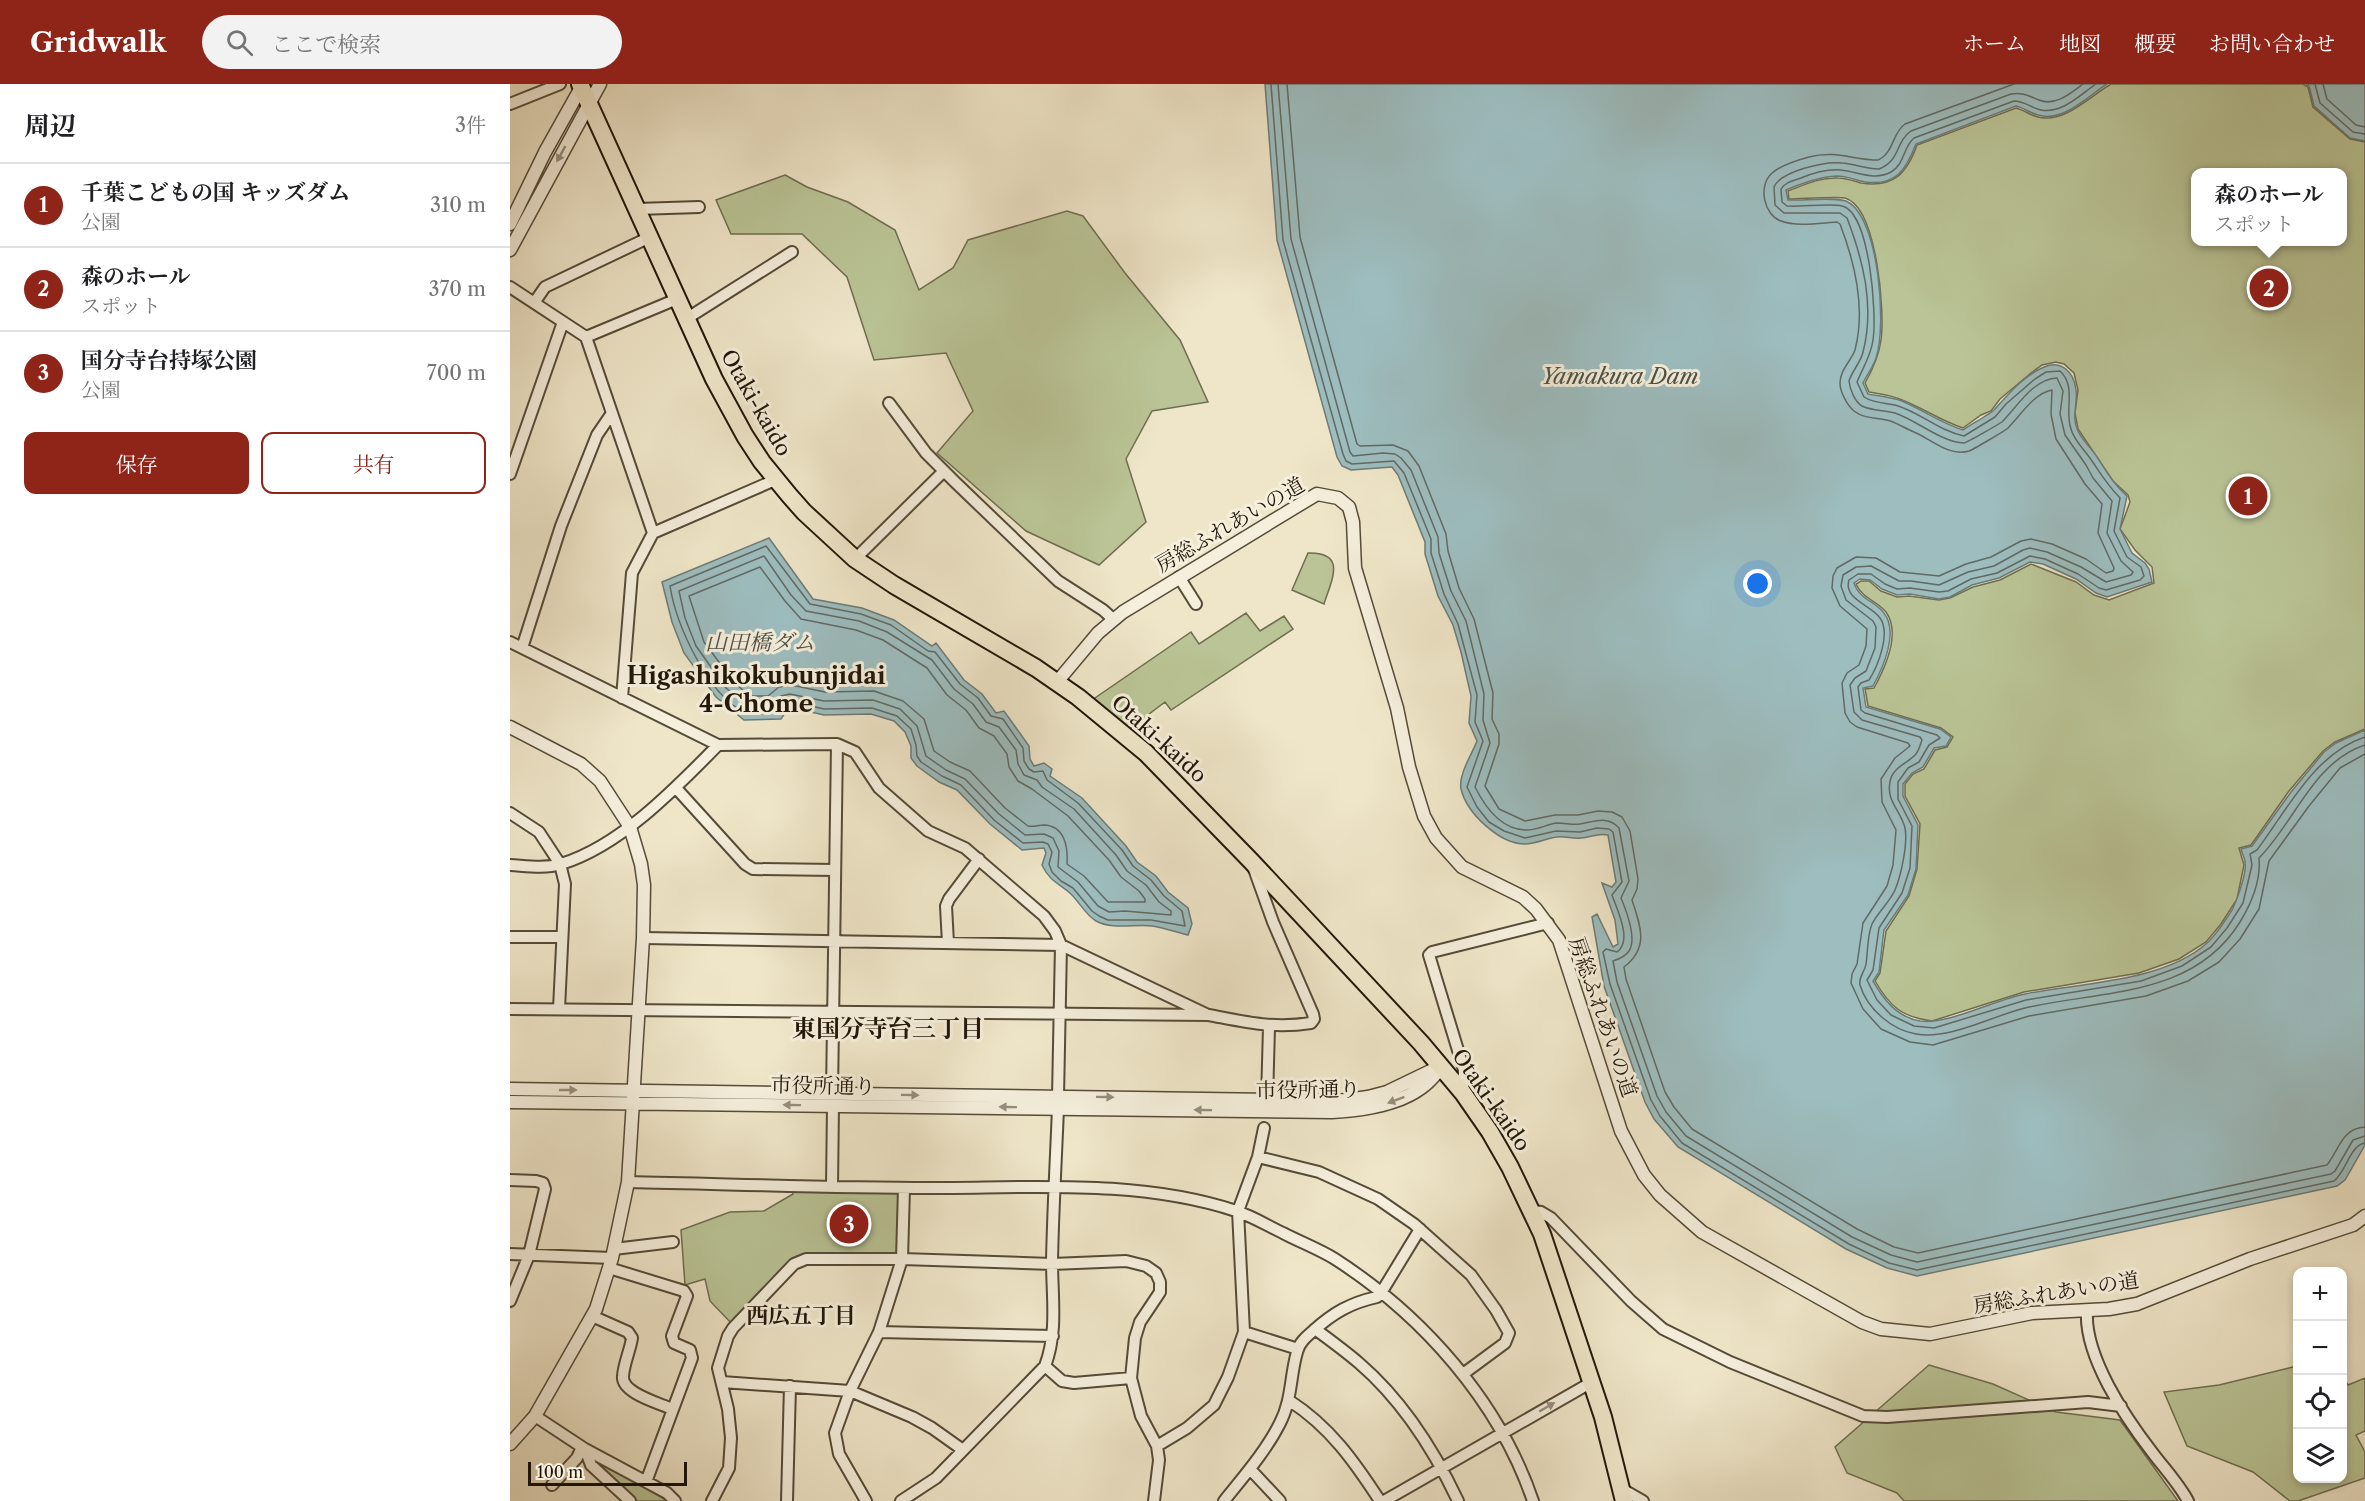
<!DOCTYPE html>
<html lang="ja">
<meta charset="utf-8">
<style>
body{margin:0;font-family:"Libre Caslon Text","Noto Serif JP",serif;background:#f2f2f2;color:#202124}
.controls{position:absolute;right:18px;bottom:18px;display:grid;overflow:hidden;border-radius:12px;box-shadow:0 3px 9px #0003}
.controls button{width:54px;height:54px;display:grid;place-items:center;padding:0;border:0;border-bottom:2px solid #e0e0e0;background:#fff;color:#202124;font:30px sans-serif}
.scale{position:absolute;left:18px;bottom:15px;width:159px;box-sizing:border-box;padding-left:6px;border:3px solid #221709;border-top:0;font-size:16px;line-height:21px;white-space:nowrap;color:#221709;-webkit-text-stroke:4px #f5efdc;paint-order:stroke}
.you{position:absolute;left:1248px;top:500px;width:21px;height:21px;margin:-15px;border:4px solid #fff;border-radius:50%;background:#1a73e8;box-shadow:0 0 0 9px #1a73e833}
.badge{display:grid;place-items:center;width:39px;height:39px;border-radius:50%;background:#8f2418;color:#fff;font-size:20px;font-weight:700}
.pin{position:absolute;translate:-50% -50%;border:3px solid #fff;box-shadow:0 2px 6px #0006}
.popup{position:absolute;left:1681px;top:84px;width:156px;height:78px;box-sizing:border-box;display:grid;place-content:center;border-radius:12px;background:#fff;filter:drop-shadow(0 2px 4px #0005);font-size:20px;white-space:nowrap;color:#757577}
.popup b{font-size:22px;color:#202124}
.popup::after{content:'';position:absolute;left:50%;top:100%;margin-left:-12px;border:12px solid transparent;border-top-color:#fff}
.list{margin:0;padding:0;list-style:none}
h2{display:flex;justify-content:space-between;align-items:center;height:78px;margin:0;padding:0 24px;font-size:26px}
h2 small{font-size:20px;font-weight:400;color:#757577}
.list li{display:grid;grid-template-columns:39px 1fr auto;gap:18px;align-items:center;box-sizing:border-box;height:84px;padding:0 24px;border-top:2px solid #e0e0e0}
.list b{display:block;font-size:22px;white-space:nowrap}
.list p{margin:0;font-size:20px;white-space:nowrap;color:#757577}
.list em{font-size:20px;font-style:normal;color:#757577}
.actions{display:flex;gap:12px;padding:18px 24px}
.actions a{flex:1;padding:14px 0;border:2px solid #8f2418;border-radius:12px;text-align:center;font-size:21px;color:#8f2418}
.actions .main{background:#8f2418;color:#fff}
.icon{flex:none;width:33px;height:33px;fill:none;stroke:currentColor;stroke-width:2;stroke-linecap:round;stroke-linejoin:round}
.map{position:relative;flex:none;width:1855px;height:1417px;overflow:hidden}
header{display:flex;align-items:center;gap:36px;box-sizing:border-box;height:84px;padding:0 30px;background:#8f2418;color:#fff}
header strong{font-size:28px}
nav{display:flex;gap:33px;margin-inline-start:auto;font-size:21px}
.search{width:420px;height:54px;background:#f2f2f2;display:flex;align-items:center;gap:15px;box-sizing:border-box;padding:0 21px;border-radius:33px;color:#757577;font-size:22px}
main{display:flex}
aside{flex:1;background:#fff}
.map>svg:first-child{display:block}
.green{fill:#bac496;stroke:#6e6e50;stroke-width:1.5;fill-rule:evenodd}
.water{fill:#9dbdbf;stroke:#6c7b76;stroke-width:1.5}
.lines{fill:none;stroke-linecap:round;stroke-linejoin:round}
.shore{stroke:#606a64;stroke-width:1.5}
.minor-casing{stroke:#554b39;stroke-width:14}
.tertiary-casing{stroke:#554b39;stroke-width:15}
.trunk-casing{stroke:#221709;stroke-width:20}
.minor{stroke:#f5efdc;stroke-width:10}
.tertiary{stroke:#f5efdc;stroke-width:12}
.trunk{stroke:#efe6c9;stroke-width:16}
.oneway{fill:#968e7d}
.labels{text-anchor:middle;stroke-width:6;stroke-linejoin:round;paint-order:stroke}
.street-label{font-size:21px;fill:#221709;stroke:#f5efdc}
.water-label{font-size:22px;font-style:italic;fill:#4d5149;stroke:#f5efdc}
.neighbourhood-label{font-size:22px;font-weight:bold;fill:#221709;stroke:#f5efdc}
.quarter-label{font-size:24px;font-weight:bold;fill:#221709;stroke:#f5efdc}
</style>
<header>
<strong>Gridwalk</strong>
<div class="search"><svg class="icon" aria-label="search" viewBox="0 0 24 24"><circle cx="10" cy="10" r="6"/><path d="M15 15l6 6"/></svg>ここで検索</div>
<nav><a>ホーム</a><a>地図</a><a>概要</a><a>お問い合わせ</a></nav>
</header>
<main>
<aside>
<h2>周辺<small>3件</small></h2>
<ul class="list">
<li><span class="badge">1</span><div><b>千葉こどもの国 キッズダム</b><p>公園</p></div><em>310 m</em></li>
<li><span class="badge">2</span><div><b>森のホール</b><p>スポット</p></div><em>370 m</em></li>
<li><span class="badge">3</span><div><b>国分寺台持塚公園</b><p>公園</p></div><em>700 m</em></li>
</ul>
<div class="actions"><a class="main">保存</a><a>共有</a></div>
</aside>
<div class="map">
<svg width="1855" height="1417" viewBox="0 0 1855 1417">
<rect width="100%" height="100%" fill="#efe6c9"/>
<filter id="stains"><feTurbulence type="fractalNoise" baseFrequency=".00333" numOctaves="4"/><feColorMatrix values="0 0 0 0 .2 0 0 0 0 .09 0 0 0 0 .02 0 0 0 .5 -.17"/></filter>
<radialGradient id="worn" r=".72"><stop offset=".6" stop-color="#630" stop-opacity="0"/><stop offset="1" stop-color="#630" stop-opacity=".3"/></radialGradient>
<path class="green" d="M1601 0H1793L1798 3 1803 23 1840 55 1855 58V645L1825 658 1813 667 1779 707 1741 761 1729 764 1734 781 1727 815 1711 840 1696 858 1669 875 1629 889 1514 908 1422 937C1392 933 1380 923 1365 897L1370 889 1376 847 1399 812 1407 785 1410 740 1395 712V700L1403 690 1414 685 1425 666 1437 663 1443 653 1431 644 1358 622 1355 605 1364 604C1375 584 1391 549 1376 528 1367 517 1352 514 1346 500L1351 497H1359L1371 507 1387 513 1399 512 1429 516 1440 514 1463 503 1490 496 1521 480 1566 498 1584 511 1599 516 1644 499 1642 483 1625 466 1610 445 1620 418 1618 411 1603 397 1568 345 1565 329 1568 306 1564 289 1554 280 1546 278 1532 281 1521 289 1490 315 1481 327 1471 331 1453 344C1431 337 1413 324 1392 316 1382 311 1370 310 1359 308L1355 299C1363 285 1369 272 1371 256 1375 227 1367 123 1335 114 1326 112 1291 115 1279 115L1278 107C1294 101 1310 93 1328 94 1336 94 1344 97 1351 99 1384 104 1397 89 1407 61L1506 24C1514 26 1520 31 1528 33 1554 40 1580 12 1601 0ZM1686 88H1832V158H1686Z
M275 91 297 103 338 118 385 146 409 206 443 184 458 156 557 127 573 132 615 189 670 256 698 318 642 327 616 375 636 438 589 481 516 447 427 369 463 327 436 269 364 276 337 193 292 150H221L206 116Z
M798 469C837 468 822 495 814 520L782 506Z
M736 529 750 547 774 532 783 545 661 626 655 618 618 646 582 616 681 548 689 560Z
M282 1105 386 1106 391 1111 388 1170 287 1172 221 1239 200 1217 195 1195 175 1201 171 1146 220 1128 254 1127 283 1110Z
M1419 1281 1483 1300 1546 1328 1610 1336 1668 1417H1394L1387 1409 1337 1389 1325 1363Z
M1787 1282 1788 1394H1832L1833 1293 1838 1301 1855 1294V1347L1846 1351 1855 1368V1394L1788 1417H1780L1743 1388 1677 1362 1654 1308 1709 1301Z
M87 1376 158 1417H127L104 1401 85 1378Z"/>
<path class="water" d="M755 0H1597C1578 12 1553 39 1528 31 1520 29 1514 24 1506 22L1406 60C1396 86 1386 102 1355 98 1345 96 1336 92 1327 92 1309 93 1293 99 1276 106L1278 116C1291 117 1328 112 1338 118 1369 135 1377 242 1366 274 1363 283 1357 291 1353 299L1358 310C1369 312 1381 313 1392 317 1413 326 1431 339 1453 346 1460 341 1480 330 1484 326 1498 311 1512 293 1532 284 1550 275 1564 287 1566 306 1568 320 1561 333 1568 347 1572 356 1581 364 1587 373 1598 390 1602 398 1617 412L1610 445 1622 469 1635 479 1639 485 1642 498 1597 513 1586 509 1566 495 1533 480 1520 478 1489 494 1462 501 1440 513 1429 515 1400 510 1387 511 1372 505 1360 496 1350 495 1344 499C1349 515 1365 517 1374 529 1389 548 1373 584 1363 602L1353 604 1356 623 1430 645 1441 653 1436 662 1424 664 1413 683 1402 689 1393 700V712L1408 741 1406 785 1398 811 1374 846 1369 888 1363 897C1374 916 1387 933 1410 937 1438 941 1484 916 1515 910 1569 899 1654 898 1697 859 1707 850 1715 837 1722 826 1727 816 1737 789 1735 778 1735 774 1732 770 1731 765L1742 762 1781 708 1814 668 1826 659 1855 646V1061L1835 1096 1827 1102 1407 1192 1377 1184 1336 1165 1168 1063 1144 1035 1135 1018 1094 902 1082 833 1087 830 1103 863 1108 860 1105 836 1092 799 1102 803 1106 798 1098 751C1088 749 1081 753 1071 754 1063 755 1055 752 1047 753 1037 754 1026 760 1015 760 990 760 957 730 951 705 948 691 962 670 967 657L959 639 961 612 951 568 943 541 928 512 915 470V458L888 391 882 383 841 386 832 382 827 373 767 156Z
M1796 0H1855V57L1840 54 1804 22 1799 2Z
M259 454 303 515 352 524 384 536 422 562 426 559 454 596 472 610 486 629 494 627 519 662 520 675 524 682 534 679 542 685 540 692 572 714 616 762 627 778 646 792 658 808 678 824 682 840 678 851C666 848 654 844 642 842 624 840 602 846 586 837 576 831 570 819 561 810 549 799 540 798 532 781L536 769 534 764 512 766 480 740 447 706 429 698 407 682 401 674V662L395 648 384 637 361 630 314 631 279 623 271 635 234 636 206 613 174 569 162 538 152 498Z"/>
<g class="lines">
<path class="shore" d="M761 0 773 156 833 370 836 377 842 380 884 377 894 389 921 455V469L934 510 948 540 967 611 965 638 973 657 957 703 967 723 979 738 994 747 1015 754 1046 747 1070 748 1087 744 1099 745 1103 748 1112 798 1102 811C1107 826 1123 857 1107 868L1096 865 1093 868 1100 900 1141 1016 1150 1032 1172 1059 1339 1160 1379 1179 1407 1186 1824 1097C1836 1088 1840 1061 1855 1059
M768 0 781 155 840 368 843 372 873 369 885 370 891 374 901 386 928 453 929 469 941 507 956 537 974 610 973 636 980 659 965 703C975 723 990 745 1015 746 1026 747 1037 740 1047 739 1055 739 1063 741 1070 740 1084 738 1098 731 1109 744L1119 797 1111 814C1116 826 1127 855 1119 867 1116 872 1109 875 1103 877L1107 898 1147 1012 1156 1028 1176 1052 1342 1153 1381 1171 1407 1178 1821 1090 1825 1087 1843 1056 1855 1052
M777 0 790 153 847 360 850 362 883 361 898 367 909 382 936 450 938 467 949 504 964 535 983 609 982 635 989 650V660L975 702 989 725 1015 737 1045 731H1068L1088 727 1102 728 1112 733 1120 747 1128 795 1127 805 1122 816C1131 843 1139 864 1114 883L1116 895 1155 1008 1164 1023 1182 1045 1347 1145 1384 1163 1408 1169 1817 1081C1829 1066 1832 1044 1855 1043
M1504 0 1395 40C1382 49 1384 69 1368 76 1343 76 1326 66 1299 73 1288 76 1269 82 1261 90 1248 103 1254 131 1271 137 1287 143 1310 139 1327 138L1330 140C1345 179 1356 224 1345 266 1341 277 1330 286 1330 299 1330 308 1337 321 1344 327 1355 336 1371 333 1383 338 1390 341 1397 345 1404 348 1421 355 1439 373 1459 367 1462 366 1495 347 1498 344 1510 332 1524 309 1542 306L1541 330 1546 355 1575 400 1592 420 1588 449 1604 484 1603 487 1596 489 1576 475 1542 460 1521 455 1511 457 1481 473 1456 480 1429 492 1390 488 1366 474 1346 473 1327 484 1323 492 1322 504 1330 522 1357 545 1356 562 1349 581 1337 589 1332 599 1335 629 1340 638 1347 643 1398 659 1400 662 1385 674 1371 695 1372 718 1386 746 1383 781 1377 802 1353 839 1347 880 1342 890 1341 899 1353 925 1371 945 1400 958 1423 961 1519 932 1636 912 1678 897 1709 878 1730 855 1749 825 1759 777 1799 722 1830 684 1855 670
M1573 0C1561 9 1545 23 1529 16 1519 12 1512 8 1501 10L1401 47C1385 58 1391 76 1369 85 1356 85 1345 80 1332 79 1315 77 1271 87 1264 103L1265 121 1274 129H1330L1337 134C1353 176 1365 222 1353 268 1351 278 1342 287 1339 297 1340 306 1345 318 1352 322 1362 327 1375 326 1385 329 1408 337 1431 358 1454 359 1458 358 1489 340 1492 338 1507 323 1523 295 1547 294L1553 307 1550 330 1555 351 1576 381 1583 394 1602 417 1597 449 1611 477 1623 488 1621 491 1596 498 1571 483 1537 468 1520 464 1513 466 1484 482 1458 488 1429 501 1401 497H1389L1361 482 1346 483 1333 491 1331 502 1336 516 1363 537 1366 543 1365 564 1356 587 1345 594 1340 601 1344 628 1352 636 1410 653 1412 656C1410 661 1409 668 1404 672 1396 680 1382 684 1380 698 1376 717 1391 727 1395 744 1398 759 1391 792 1385 806 1379 819 1368 828 1362 840 1357 852 1358 868 1356 880 1355 888 1348 893 1350 901 1357 925 1382 946 1406 950 1440 956 1482 932 1515 924 1592 906 1683 914 1730 838 1741 820 1751 796 1749 774 1785 738 1803 678 1855 661
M1586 0C1570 11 1552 30 1531 26 1521 24 1515 17 1504 17L1404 54C1393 63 1395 80 1381 88 1365 97 1349 88 1331 86 1318 85 1303 89 1291 94 1283 97 1275 98 1271 105L1272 118 1277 122C1292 123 1321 119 1332 122 1360 128 1367 231 1363 256 1361 272 1353 283 1347 298L1354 313C1363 319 1375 319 1385 321 1410 328 1429 347 1454 352L1485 333 1496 320 1525 295 1536 288 1550 287C1567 303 1554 325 1561 345 1564 357 1575 366 1582 377 1593 393 1596 399 1610 414L1604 447 1617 473 1631 483 1634 492 1630 496 1596 506 1589 504 1568 490 1535 475 1520 472 1487 489 1461 495 1438 507 1429 508 1400 504 1387 505 1375 500 1361 490H1348L1339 496C1333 515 1361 521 1370 534 1381 549 1368 582 1359 596L1351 599 1348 603 1351 626 1355 629 1427 651 1430 654 1419 661 1409 678 1398 684 1388 698V715L1402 742 1400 784 1392 809 1369 844 1363 886 1357 896 1367 916 1381 931 1404 942 1424 944 1516 916 1631 897 1672 882 1701 863 1717 844 1733 819 1742 781 1740 770 1747 766C1778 725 1804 670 1855 653
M1805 0 1810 19 1843 48 1855 50
M1813 0 1817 15 1846 41 1855 43
M256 462 300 520 351 530 381 541 418 567 425 568 450 600 468 614 481 632 493 635 513 664 514 677 519 685 524 688 533 687 537 696 568 719 612 766 623 782 641 796 654 812 672 827 675 842 641 836H598L589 832 582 827 563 804 551 797 542 788 539 780 542 768 538 760 533 758 513 759 484 736 451 701 432 692 411 678 407 672 406 661 401 645 387 632 362 624 314 625 280 617 274 619 266 629C258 629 241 631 234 628 197 610 166 540 160 502Z
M254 472 281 511 296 527 349 537 377 548 422 576 444 605 463 620 476 638 489 643 506 666 508 680 514 691 527 696 532 703 564 725 606 771 617 787 636 801 649 818 661 827V831L615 827 599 828 588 822 568 798 548 783 549 767 543 754 534 750 515 751 489 730 455 695 436 686 416 672 407 642 390 625 363 616 314 617 280 610 271 612 262 621H237L216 604 186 562 175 534 169 507Z
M250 483 275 517 291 535 346 546 373 556 417 584 437 611 456 626 469 644 484 652 497 670 499 683 508 697 522 705 558 732 599 776 611 793 629 807 635 815V818H598L574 792 557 780C558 763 555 742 534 741 528 741 524 743 518 742L495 724 460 687 440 678 424 667 414 635 393 617 364 607 315 608 281 601 269 603 258 612H239L223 597 194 558 179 512Z"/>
<defs>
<path id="minor" d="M0 20 50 0
M127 125 189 123
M0 203 76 253 143 449
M24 219 35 203 140 153
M176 235 282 168
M76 253 167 215
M379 319 416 369 445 398 548 497 593 526 603 535
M0 390 53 238
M345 475 434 387
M669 493 686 520
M0 558 208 661 327 660 345 668 369 704 418 747 455 764 534 832 545 847 551 861 548 1013
M12 564 51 442 87 351 102 329
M112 614 122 489 143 449 265 396
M166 704 235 780 243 785 325 786
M0 729 29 748 50 780 55 800 49 925
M0 781C17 782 34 785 51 780 110 762 165 705 208 661
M0 853H52
M133 854 551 861 696 930
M438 859 436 822 439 815 469 775
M0 925 699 931C736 938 763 945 801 939L804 935 803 930 763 838 744 785
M953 1009 954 986 919 871 922 868 1038 839
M322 1010 327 660
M757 1016 759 943
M748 1073 809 1088 868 1115 904 1140 961 1191 986 1226 999 1249 995 1259 953 1290
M0 1096 26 1097 33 1099 35 1105 19 1171 0 1217
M118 1098C218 1100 319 1104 420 1104 521 1104 629 1095 726 1127 742 1132 758 1142 773 1149 790 1158 809 1165 825 1175 912 1231 989 1317 1023 1417
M322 1102 323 1021
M1023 1127 1031 1128 1041 1134 1121 1217 1153 1245 1220 1278 1353 1332 1377 1333 1578 1318 1611 1322
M104 1165 163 1158
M0 1170 102 1174
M99 1184 174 1207 177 1212 162 1252 164 1259 180 1266 182 1274 136 1398
M1577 1227C1574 1272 1615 1333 1642 1368 1654 1384 1669 1400 1678 1417
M82 1232 118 1248 122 1254C120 1267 114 1279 113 1292 111 1309 149 1319 162 1325
M805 1245C820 1256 835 1267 849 1279 892 1316 924 1366 948 1417
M369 1248 543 1252
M734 1248 788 1265
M535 1282 552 1297 564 1299 621 1294
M212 1298 340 1307 402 1333 422 1344 453 1366
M780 1317C820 1343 844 1377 870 1417
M25 1332 75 1365 157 1409 165 1417
M647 1362 677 1344 704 1321 718 1293 734 1248 728 1127 748 1073 754 1044
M75 1365 81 1381 120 1417
M740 1385 770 1417
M42 1401 67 1374 72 1363
M1112 1405 1133 1417
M202 1417 219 1384 221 1354 218 1325 208 1284 218 1252 223 1244 284 1180 296 1175H392L542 1180 616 1177 636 1182 646 1189 650 1198V1208L630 1238 625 1254 621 1294 631 1332 647 1362 649 1376 644 1417
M277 1417 280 1302
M356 1417 329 1370 325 1349 340 1307 369 1248 392 1175 394 1104
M391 1417 426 1394 535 1282C548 1248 542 1213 542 1177 543 1126 546 1075 548 1024
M714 1417C734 1392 756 1367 770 1339 782 1316 780 1292 787 1268 789 1259 796 1253 803 1247 823 1229 840 1219 867 1213L871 1209 910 1145
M874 1417 1082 1298"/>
<path id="tertiary" d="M0 140 35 68 73 0
M0 166 90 0
M547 598 588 549 613 528 807 410 828 414 839 423 843 438 845 484 887 624 899 683 914 732 926 754 952 783 1013 813 1026 825 1049 856 1111 1047 1134 1091 1150 1111 1192 1148 1352 1238 1371 1245 1420 1250 1522 1229 1599 1225 1627 1220 1740 1175 1843 1141 1855 1132
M0 643 71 680 90 697 120 743 131 780 134 801 133 854 118 1098 102 1174 86 1225 25 1332 0 1360
M0 1005 828 1017 858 1013 877 1008 931 982
M0 1018 822 1028C861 1026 911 1018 931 982"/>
<path id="trunk" d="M70 0 204 295 235 352 252 378 279 411 294 428 345 475 384 501 526 584 568 613 636 669 741 777 911 959 953 1009 980 1048 1000 1083 1032 1150 1093 1333 1114 1417"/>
</defs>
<use href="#minor" class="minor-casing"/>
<use href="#tertiary" class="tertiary-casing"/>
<use href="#trunk" class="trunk-casing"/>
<use href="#minor" class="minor"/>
<use href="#tertiary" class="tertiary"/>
<use href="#trunk" class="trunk"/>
</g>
<defs><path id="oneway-solid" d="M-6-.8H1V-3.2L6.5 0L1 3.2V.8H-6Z" transform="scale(1.5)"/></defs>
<g class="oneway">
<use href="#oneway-solid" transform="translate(51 70) rotate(119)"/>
<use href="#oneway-solid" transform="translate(58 1006)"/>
<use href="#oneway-solid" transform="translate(400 1011) rotate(1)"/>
<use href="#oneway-solid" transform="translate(595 1013) rotate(1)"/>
<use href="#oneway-solid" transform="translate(886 1016) rotate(159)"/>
<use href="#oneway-solid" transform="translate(282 1021) rotate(-179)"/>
<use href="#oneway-solid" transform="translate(498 1023) rotate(-179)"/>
<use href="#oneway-solid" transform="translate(693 1026) rotate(-179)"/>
<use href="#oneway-solid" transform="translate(1037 1323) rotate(-30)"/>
</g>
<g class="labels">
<g class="street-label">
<text transform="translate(246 319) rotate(60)" y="7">Otaki-kaido</text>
<text transform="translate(720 441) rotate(-30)" y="7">房総ふれあいの道</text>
<text transform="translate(649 655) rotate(42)" y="7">Otaki-kaido</text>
<text transform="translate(1093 933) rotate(71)" y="7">房総ふれあいの道</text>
<text transform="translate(313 1002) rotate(1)" y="7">市役所通り</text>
<text transform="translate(798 1006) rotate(-1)" y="7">市役所通り</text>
<text transform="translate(981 1016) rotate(55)" y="7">Otaki-kaido</text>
<text transform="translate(1546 1209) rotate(-9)" y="7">房総ふれあいの道</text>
</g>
<g class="water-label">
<text x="1110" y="300">Yamakura Dam</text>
<text x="250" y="566">山田橋ダム</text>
</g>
<g class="neighbourhood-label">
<text x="291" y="1239">西広五丁目</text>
</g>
<g class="quarter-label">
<text x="246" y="600">Higashikokubunjidai<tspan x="246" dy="28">4-Chome</tspan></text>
<text x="378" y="953">東国分寺台三丁目</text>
</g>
</g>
<rect width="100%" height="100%" filter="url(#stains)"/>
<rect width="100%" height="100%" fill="url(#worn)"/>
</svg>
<div class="controls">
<button>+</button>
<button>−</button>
<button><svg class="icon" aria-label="locate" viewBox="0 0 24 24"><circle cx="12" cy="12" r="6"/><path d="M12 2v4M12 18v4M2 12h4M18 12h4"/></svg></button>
<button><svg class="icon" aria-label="layers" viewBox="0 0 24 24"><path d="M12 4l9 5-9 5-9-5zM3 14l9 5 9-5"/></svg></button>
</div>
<div class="scale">100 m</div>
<div class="you"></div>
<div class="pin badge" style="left:1738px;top:412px">1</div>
<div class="pin badge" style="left:1759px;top:204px">2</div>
<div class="popup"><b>森のホール</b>スポット</div>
<div class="pin badge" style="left:339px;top:1140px">3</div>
</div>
</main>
